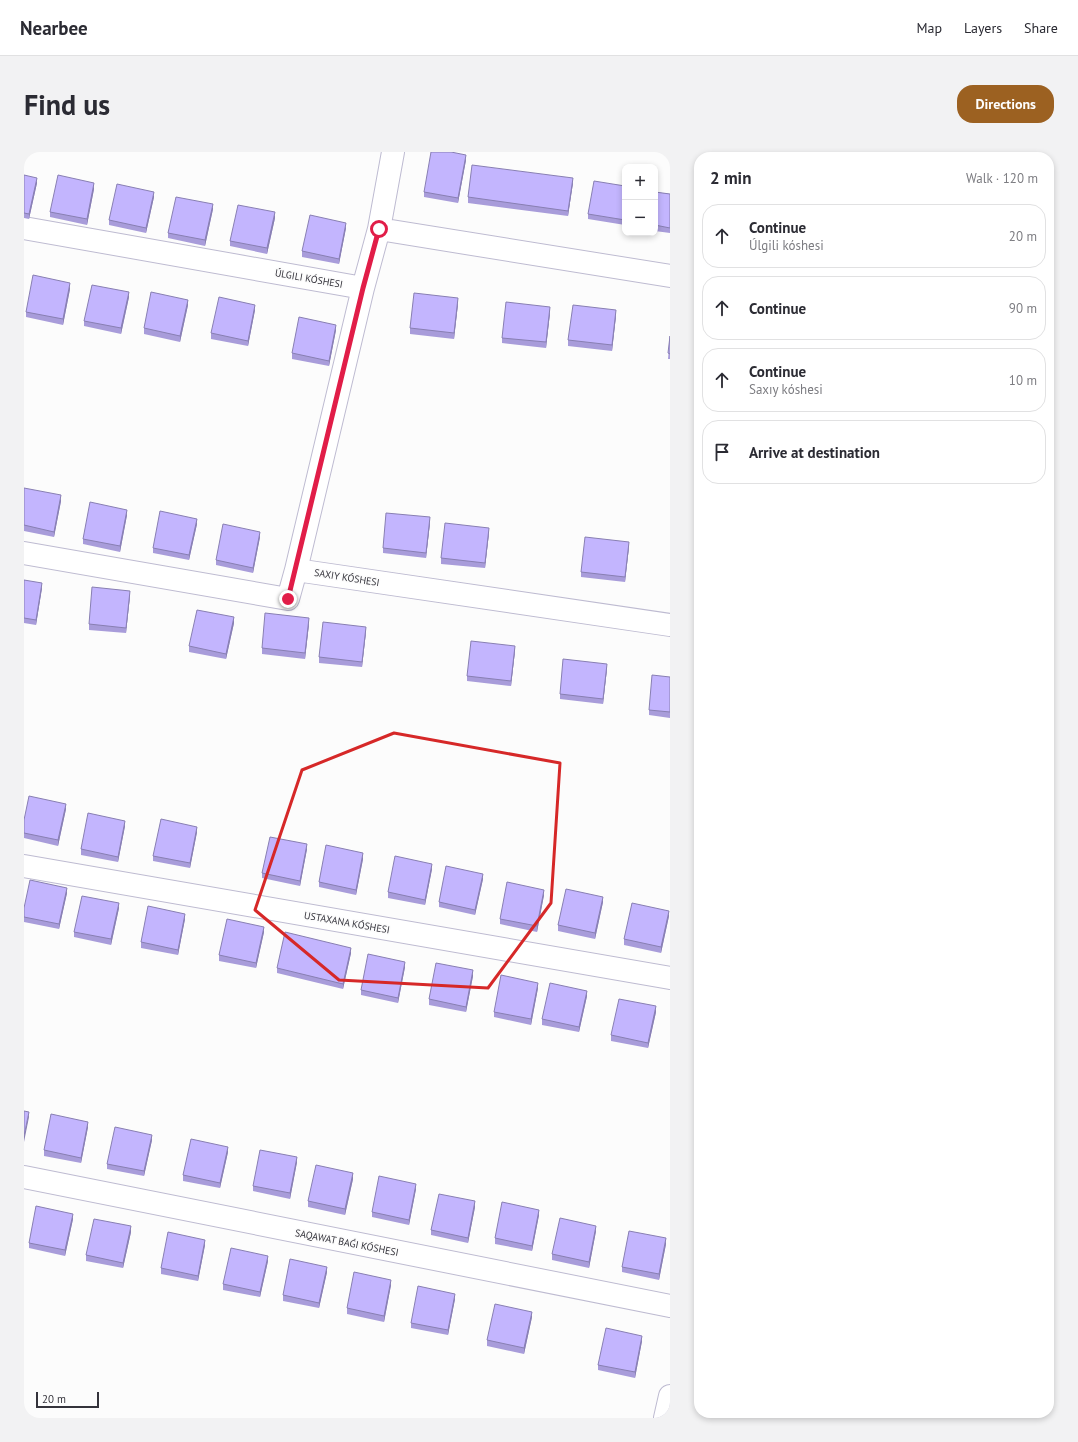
<!DOCTYPE html>
<meta charset="utf-8">
<style>
body{margin:0;font-family:"PT Sans",sans-serif;background:#f2f2f3;color:#2b2b33}
.controls{position:absolute;right:12px;top:12px;display:grid;overflow:hidden;border-radius:8px;box-shadow:0 2px 6px #0003}
.controls button{width:36px;height:36px;display:grid;place-items:center;padding:0;border:0;border-bottom:1px solid #e1e1e2;background:#fff;color:#2b2b33;font:20px sans-serif}
.scale{position:absolute;left:12px;bottom:10px;width:63px;box-sizing:border-box;padding-left:4px;border:2px solid #34333b;border-top:0;font-size:11px;line-height:14px;white-space:nowrap;color:#34333b;-webkit-text-stroke:3px #fcfcfc;paint-order:stroke}
.stop{position:absolute;width:12px;height:12px;margin:-9px;border:3px solid #e11d48;border-radius:50%;background:#fff}
.stop.end{background:#e11d48;border-color:#fff;box-shadow:0 1px 4px #0008}
.list{margin:0;padding:0;list-style:none}
h2{display:flex;justify-content:space-between;align-items:center;height:52px;margin:0;padding:0 16px;font-size:17px}
h2 small{font-size:13px;font-weight:400;color:#7c7c81}
.list li{display:grid;grid-template-columns:26px 1fr auto;gap:12px;align-items:center;box-sizing:border-box;height:64px;margin:0 8px 8px;padding:0 8px;border:1px solid #e1e1e2;border-radius:16px}
.list b{display:block;font-size:15px;white-space:nowrap}
.list p{margin:0;font-size:13px;white-space:nowrap;color:#7c7c81}
.list em{font-size:13px;font-style:normal;color:#7c7c81}
.icon{flex:none;width:22px;height:22px;fill:none;stroke:currentColor;stroke-width:2;stroke-linecap:round;stroke-linejoin:round}
.map{position:relative;flex:none;width:646px;height:1266px;overflow:hidden;border-radius:16px}
header{display:flex;align-items:center;gap:24px;box-sizing:border-box;height:56px;padding:0 20px;background:#fff;border-bottom:1px solid #e1e1e2}
header strong{font-size:19px}
nav{display:flex;gap:22px;margin-inline-start:auto;font-size:14px}
.intro{display:flex;align-items:center;justify-content:space-between;box-sizing:border-box;height:96px;padding:0 24px}
h1{margin:0;font-size:28px}
.button{padding:10px 18px;border-radius:16px;background:#9c6121;color:#fff;font-size:14px;font-weight:700}
main{display:flex;gap:24px;padding:0 24px}
aside{flex:1;background:#fff;border-radius:16px;box-shadow:0 2px 6px #0003}
.map>svg:first-child{display:block}
.lines{fill:none;stroke-linecap:round;stroke-linejoin:round}
.minor-casing{stroke:#bebbd1;stroke-width:24}
.minor{stroke:#fff;stroke-width:22}
.wall{fill:#a89cda}
.shaded-wall{fill:#887fb2}
.building{fill:#c3b5fe;stroke:#887fb2}
.route{stroke:#e11d48;stroke-width:5}
.marked{fill:none;stroke:#d62828;stroke-width:3;stroke-linejoin:round}
.labels{text-anchor:middle;stroke-width:3;stroke-linejoin:round;paint-order:stroke}
.street-label{font-size:10px;fill:#34333b;stroke:#fcfcfc}
</style>
<header>
<strong>Nearbee</strong>
<nav><a>Map</a><a>Layers</a><a>Share</a></nav>
</header>
<div class="intro"><h1>Find us</h1><a class="button">Directions</a></div>
<main>
<div class="map">
<svg width="646" height="1266" viewBox="0 0 646 1266">
<rect width="100%" height="100%" fill="#fcfcfc"/>
<g class="lines">
<defs>
<path id="minor" d="M0 76 339 136 355 77 646 124
M355 77 369 0
M0 401 264 447 272 418 646 473
M272 418 339 136
M0 714 646 826
M0 1025 646 1154
M641 1266 646 1244"/>
</defs>
<use href="#minor" class="minor-casing"/>
<use href="#minor" class="minor"/>
</g>
<path class="wall" d="M442 8 434 51 400 45V40Z
M0 23 13 31 5 67 0 66Z
M549 31 544 64 444 51V45Z
M601 34V73L564 67V62Z
M70 37 63 73 26 65V60Z
M631 40 646 42V81L631 79Z
M130 45 122 81 85 73V68Z
M189 57 181 94 144 86V81Z
M251 66 243 102 206 94V89Z
M322 76 315 112 278 105V99Z
M46 137 39 173 2 165V160Z
M105 145 97 182 60 174V169Z
M434 152 430 187 386 182V176Z
M164 153 156 190 120 182V176Z
M231 158 224 194 187 187V181Z
M526 161 522 196 478 191V186Z
M592 164 588 199 544 194V188Z
M312 178 305 214 268 207V201Z
M646 184V207H644Z
M0 337 37 349 30 385 0 379Z
M103 363 96 400 59 392V387Z
M406 371 402 406 359 401V396Z
M173 372 165 408 129 401V396Z
M465 381 461 416 417 412V406Z
M236 385 229 421 192 413V408Z
M605 395 601 430 557 425V420Z
M0 428 18 436 12 473 0 471Z
M106 444 102 481 65 478V472Z
M210 471 202 507 165 500V494Z
M285 472 281 507 238 502V496Z
M342 480 338 515 295 511V505Z
M491 499 487 534 443 529V524Z
M583 517 579 552 536 547V542Z
M646 525V566L625 563V558Z
M42 657 34 694 0 686V668Z
M101 674 94 710 57 703V697Z
M173 680 166 716 129 709V704Z
M283 697 276 734 238 726V721Z
M339 707 332 743 295 735V730Z
M408 717 401 753 364 746V740Z
M459 727 451 763 415 755V750Z
M43 741 35 777 0 770V756Z
M520 743 513 780 476 772V767Z
M579 750 571 787 534 779V773Z
M95 756 87 793 50 785V780Z
M645 764 637 801 600 793V787Z
M161 767 154 803 117 796V790Z
M240 780 232 816 195 809V803Z
M327 801 319 837 253 821V816Z
M381 815 374 851 337 843V838Z
M449 824 442 860 405 853V847Z
M514 836 507 873 470 865V860Z
M563 844 555 880 518 873V867Z
M632 860 624 896 587 889V883Z
M64 975 57 1011 20 1004V998Z
M128 988 120 1024 83 1017V1012Z
M204 1000 196 1036 159 1029V1023Z
M273 1010 266 1047 229 1039V1034Z
M329 1027 321 1063 284 1055V1049Z
M392 1037 385 1073 348 1065V1060Z
M451 1055 444 1091 407 1083V1078Z
M515 1063 508 1099 471 1092V1086Z
M49 1067 41 1104 5 1096V1091Z
M572 1079 565 1116 528 1108V1102Z
M107 1080 99 1116 62 1109V1103Z
M642 1092 635 1128 598 1120V1115Z
M181 1093 174 1129 137 1122V1116Z
M244 1109 236 1145 199 1138V1132Z
M303 1120 295 1156 259 1149V1143Z
M367 1133 360 1170 323 1162V1156Z
M431 1147 424 1183 387 1176V1171Z
M508 1165 500 1202 463 1194V1188Z
M618 1189 611 1226 574 1218V1213Z"/>
<path class="shaded-wall" d="M442 3V8L434 51V46Z
M13 26V31L5 67V62Z
M549 26V31L544 64V59Z
M70 31V37L63 73V67Z
M130 40V45L122 81V76Z
M189 52V57L181 94V88Z
M251 60V66L243 102V96Z
M322 71V76L315 112V107Z
M46 131V137L39 173V167Z
M105 140V145L97 182V176Z
M434 146V152L430 187V181Z
M164 148V153L156 190V184Z
M231 153V158L224 194V189Z
M526 155V161L522 196V190Z
M592 158V164L588 199V193Z
M312 173V178L305 214V209Z
M37 343V349L30 385V380Z
M103 358V363L96 400V394Z
M406 365V371L402 406V401Z
M173 367V372L165 408V403Z
M465 376V381L461 416V411Z
M236 380V385L229 421V416Z
M605 390V395L601 430V425Z
M18 431V436L12 473V468Z
M106 439V444L102 481V476Z
M210 465V471L202 507V502Z
M285 466V472L281 507V501Z
M342 475V480L338 515V510Z
M491 494V499L487 534V529Z
M583 512V517L579 552V547Z
M42 652V657L34 694V688Z
M101 669V674L94 710V705Z
M173 675V680L166 716V711Z
M283 692V697L276 734V729Z
M339 701V707L332 743V738Z
M408 712V717L401 753V748Z
M459 722V727L451 763V758Z
M43 736V741L35 777V772Z
M520 738V743L513 780V774Z
M579 745V750L571 787V781Z
M95 751V756L87 793V787Z
M645 759V764L637 801V795Z
M161 762V767L154 803V798Z
M240 775V780L232 816V811Z
M327 796V801L319 837V832Z
M381 810V815L374 851V846Z
M449 818V824L442 860V855Z
M514 831V836L507 873V867Z
M563 839V844L555 880V875Z
M632 854V860L624 896V891Z
M5 960V965L0 990V984Z
M64 970V975L57 1011V1006Z
M128 983V988L120 1024V1019Z
M204 995V1000L196 1036V1031Z
M273 1005V1010L266 1047V1041Z
M329 1021V1027L321 1063V1057Z
M392 1032V1037L385 1073V1068Z
M451 1049V1055L444 1091V1086Z
M515 1058V1063L508 1099V1094Z
M49 1062V1067L41 1104V1098Z
M107 1074V1080L99 1116V1111Z
M572 1074V1079L565 1116V1110Z
M642 1086V1092L635 1128V1122Z
M181 1088V1093L174 1129V1124Z
M244 1104V1109L236 1145V1140Z
M303 1115V1120L295 1156V1151Z
M367 1128V1133L360 1170V1164Z
M431 1142V1147L424 1183V1178Z
M508 1160V1165L500 1202V1196Z
M618 1184V1189L611 1226V1220Z"/>
<path class="building" d="M407 0H427L442 3 434 46 400 40Z
M448 13 549 26 544 59 444 45Z
M0 23 13 26 5 62 0 61Z
M34 23 70 31 63 67 26 60Z
M570 29 601 34V68L564 62Z
M93 32 130 40 122 76 85 68Z
M631 40 646 42V76L631 73Z
M152 45 189 52 181 88 144 81Z
M214 53 251 60 243 96 206 89Z
M286 63 322 71 315 107 278 99Z
M9 123 46 131 39 167 2 160Z
M68 133 105 140 97 176 60 169Z
M127 140 164 148 156 184 120 176Z
M390 141 434 146 430 181 386 176Z
M195 145 231 153 224 189 187 181Z
M482 150 526 155 522 190 478 186Z
M549 153 592 158 588 193 544 188Z
M275 165 312 173 305 209 268 201Z
M646 184V202L644 201Z
M0 336 37 343 30 380 0 373Z
M66 350 103 358 96 394 59 387Z
M136 359 173 367 165 403 129 396Z
M362 361 406 365 402 401 359 396Z
M421 371 465 376 461 411 417 406Z
M199 372 236 380 229 416 192 408Z
M561 385 605 390 601 425 557 420Z
M0 428 18 431 12 468 0 466Z
M68 435 106 439 102 476 65 472Z
M173 458 210 465 202 502 165 494Z
M241 461 285 466 281 501 238 496Z
M299 470 342 475 338 510 295 505Z
M447 489 491 494 487 529 443 524Z
M539 507 583 512 579 547 536 542Z
M628 523 646 525V560L625 558Z
M5 644 42 652 34 688 0 681V668Z
M64 661 101 669 94 705 57 697Z
M137 667 173 675 166 711 129 704Z
M246 685 283 692 276 729 238 721Z
M302 693 339 701 332 738 295 730Z
M371 704 408 712 401 748 364 740Z
M422 714 459 722 451 758 415 750Z
M6 728 43 736 35 772 0 765V756Z
M483 730 520 738 513 774 476 767Z
M542 737 579 745 571 781 534 773Z
M58 744 95 751 87 787 50 780Z
M608 751 645 759 637 795 600 787Z
M124 754 161 762 154 798 117 790Z
M203 767 240 775 232 811 195 803Z
M261 780 327 796 319 832 253 816Z
M344 802 381 810 374 846 337 838Z
M412 811 449 818 442 855 405 847Z
M477 823 514 831 507 867 470 860Z
M526 831 563 839 555 875 518 867Z
M595 847 632 854 624 891 587 883Z
M0 959 5 960 0 984Z
M27 962 64 970 57 1006 20 998Z
M91 975 128 983 120 1019 83 1012Z
M167 987 204 995 196 1031 159 1023Z
M236 998 273 1005 266 1041 229 1034Z
M292 1013 329 1021 321 1057 284 1049Z
M355 1024 392 1032 385 1068 348 1060Z
M415 1042 451 1049 444 1086 407 1078Z
M478 1050 515 1058 508 1094 471 1086Z
M12 1054 49 1062 41 1098 5 1091Z
M536 1066 572 1074 565 1110 528 1102Z
M70 1067 107 1074 99 1111 62 1103Z
M605 1079 642 1086 635 1122 598 1115Z
M144 1080 181 1088 174 1124 137 1116Z
M207 1096 244 1104 236 1140 199 1132Z
M266 1107 303 1115 295 1151 259 1143Z
M330 1120 367 1128 360 1164 323 1156Z
M394 1134 431 1142 424 1178 387 1171Z
M471 1152 508 1160 500 1196 463 1188Z
M582 1176 618 1184 611 1220 574 1213Z"/>
<g class="lines">
<path class="route" d="M264 447 339 136 355 77"/>
</g>
<path class="marked" d="M370 581 536 611 527 751 464 836 315 828 231 758 278 618Z"/>
<g class="labels">
<g class="street-label">
<text transform="translate(285 126) rotate(10)" y="4">ÚLGILI KÓSHESI</text>
<text transform="translate(323 425) rotate(9)" y="4">SAXIY KÓSHESI</text>
<text transform="translate(323 770) rotate(10)" y="4">USTAXANA KÓSHESI</text>
<text transform="translate(323 1090) rotate(11)" y="4">SAQAWAT BAǴI KÓSHESI</text>
</g>
</g>
</svg>
<div class="controls">
<button>+</button>
<button>−</button>
</div>
<div class="scale">20 m</div>
<div class="stop" style="left:355px;top:77px"></div>
<div class="stop end" style="left:264px;top:447px"></div>
</div>
<aside>
<h2>2 min<small>Walk · 120 m</small></h2>
<ul class="list">
<li><svg class="icon" aria-label="ahead" viewBox="0 0 24 24"><path d="M12 20V5M6 11l6-6 6 6"/></svg><div><b>Continue</b><p>Úlgili kóshesi</p></div><em>20 m</em></li>
<li><svg class="icon" aria-label="ahead" viewBox="0 0 24 24"><path d="M12 20V5M6 11l6-6 6 6"/></svg><div><b>Continue</b></div><em>90 m</em></li>
<li><svg class="icon" aria-label="ahead" viewBox="0 0 24 24"><path d="M12 20V5M6 11l6-6 6 6"/></svg><div><b>Continue</b><p>Saxıy kóshesi</p></div><em>10 m</em></li>
<li><svg class="icon" aria-label="arrive" viewBox="0 0 24 24"><path d="M6 21V4h12l-3 4 3 4H6"/></svg><div><b>Arrive at destination</b></div></li>
</ul>
</aside>
</main>
